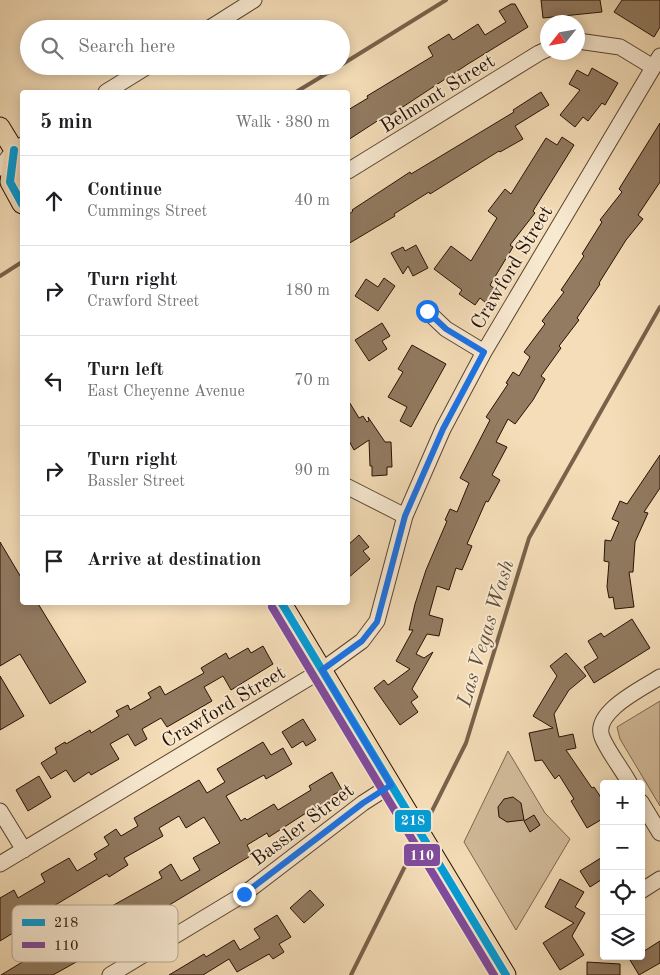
<!DOCTYPE html>
<meta charset="utf-8">
<style>
body{margin:0;font-family:"Old Standard TT",serif;background:#f2f2f2;color:#202124}
.controls{position:absolute;right:15px;bottom:15px;display:grid;overflow:hidden;border-radius:5px;box-shadow:0 2px 12px #0003}
.controls button{width:45px;height:45px;display:grid;place-items:center;padding:0;border:0;border-bottom:1px solid #e0e0e0;background:#fff;color:#202124;font:25px sans-serif}
.compass{position:absolute;left:540px;top:15px;width:45px;height:45px;border-radius:50%;background:#fff;box-shadow:0 2px 12px #0003;rotate:239deg}
.stop{position:absolute;width:15px;height:15px;margin:-11px;border:4px solid #1a73e8;border-radius:50%;background:#fff}
.stop.end{background:#1a73e8;border-color:#fff;box-shadow:0 1px 5px #0008}
.list{margin:0;padding:0;list-style:none}
h2{display:flex;justify-content:space-between;align-items:center;height:65px;margin:0;padding:0 20px;font-size:21px}
h2 small{font-size:16px;font-weight:400;color:#757577}
.list li{display:grid;grid-template-columns:32px 1fr auto;gap:15px;align-items:center;box-sizing:border-box;height:90px;padding:0 20px;border-top:1px solid #e0e0e0}
.list b{display:block;font-size:19px;white-space:nowrap}
.list p{margin:0;font-size:16px;white-space:nowrap;color:#757577}
.list em{font-size:16px;font-style:normal;color:#757577}
.icon{flex:none;width:28px;height:28px;fill:none;stroke:currentColor;stroke-width:2;stroke-linecap:round;stroke-linejoin:round}
.map{position:relative;flex:none;width:660px;height:975px;overflow:hidden}
.search{position:absolute;background:#fff;box-shadow:0 2px 12px #0003;left:20px;top:20px;width:330px;height:55px;display:flex;align-items:center;gap:12px;box-sizing:border-box;padding:0 18px;border-radius:28px;color:#757577;font-size:19px}
.panel{position:absolute;background:#fff;box-shadow:0 2px 12px #0003;left:20px;top:90px;width:330px;height:515px;border-radius:5px}
.map>svg:first-child{display:block}
.green{fill:#d1ba99;stroke:#7c664e}
.lines{fill:none;stroke-linecap:round;stroke-linejoin:round}
.stream{stroke:#78624a;stroke-width:4}
.building{fill:#927b61;stroke:#271103}
.minor-casing{stroke:#5a4430;stroke-width:17}
.major-casing{stroke:#271103;stroke-width:21}
.minor{stroke:#f8e9d1;stroke-width:15}
.major{stroke:#f4ddb8;stroke-width:19}
.bus-1-casing{stroke:#f8e9d1;stroke-width:11}
.bus-2-casing{stroke:#f8e9d1;stroke-width:11}
.bus-1{stroke:#049dd7;stroke-width:8}
.bus-2{stroke:#804c9e;stroke-width:8}
.route{stroke:#1a73e8;stroke-width:6}
.labels{text-anchor:middle;stroke-width:4;stroke-linejoin:round;paint-order:stroke}
.street-label{font-size:20px;fill:#271103;stroke:#f8e9d1}
.water-label{font-size:21px;font-style:italic;fill:#644e39;stroke:#f8e9d1}
.key{fill:#f8e9d1;stroke:#b9a893;stroke-width:1}
.key-label{font-size:14px;fill:#271103}
.line-badge{stroke:#f8e9d1;stroke-width:2}
.badge-label{font-size:14px;text-anchor:middle;font-weight:bold;fill:#fff}
</style>
<div class="map">
<svg width="660" height="975" viewBox="0 0 660 975">
<rect width="100%" height="100%" fill="#f4ddb8"/>
<filter id="stains"><feTurbulence type="fractalNoise" baseFrequency=".004" numOctaves="4"/><feColorMatrix values="0 0 0 0 .2 0 0 0 0 .09 0 0 0 0 .02 0 0 0 .5 -.17"/></filter>
<radialGradient id="worn" r=".72"><stop offset=".6" stop-color="#630" stop-opacity="0"/><stop offset="1" stop-color="#630" stop-opacity=".3"/></radialGradient>
<path class="green" d="M660 701V806L620 739 617 727Z
M508 751 545 813 570 839 516 930 464 842Z"/>
<g class="lines">
<path class="stream" d="M341 65 446 0
M296 92 339 66
M0 276 22 262
M424 827 466 743 529 538 660 307
M351 975 418 840"/>
</g>
<path class="building" d="M541 0H600L602 12 543 18Z
M622 0H660V27L654 37 614 12Z
M511 4H515L528 27 468 64 389 116 388 114 348 140V110L368 98 367 96 433 56 428 47 449 34 453 40 478 24 485 35 506 22 499 11Z
M592 68 618 83 605 105 602 103 588 121 583 117 575 127 560 115 580 90 569 84 577 70 588 76Z
M541 92 549 105 515 126 523 139 500 152 499 151 430 194 429 192 394 214 395 216 348 244V215L353 211 352 210 410 172 411 174 514 112 513 110Z
M660 123V182L638 215 643 219 626 240 599 283 600 284 577 318 579 320 559 346 561 348 541 376 545 379 533 400 515 424 508 419 496 442 507 447 492 475 500 480 488 502 486 501 467 544 472 546 462 570 456 568 449 590 437 586 429 615 443 619 439 636 427 634 416 654 424 658 433 652 412 689 418 697 411 702 418 712 400 725 374 688 384 680 388 685 410 669 396 661 413 630H409L415 604 426 570 447 521 445 520 450 509 457 512 466 490 469 483 460 478 490 420 486 417 508 384 506 383 513 372 519 376 530 357 524 352 545 324 542 321 564 292 561 290 584 256 582 254 602 222 600 220 622 192 619 189Z
M562 137 574 145 533 211 535 213 510 245 513 247 490 285 496 290 486 303 480 298 475 305 459 294 462 290 434 269 451 246 471 261 497 218 488 211 505 189 511 194 546 138 557 145Z
M416 245 428 268 413 276 408 266 403 274 391 253 403 247 405 251Z
M384 278 395 286 378 311 355 296 366 279 378 287Z
M382 323 390 336 382 341 387 349 369 361 355 340Z
M412 345 446 364 411 427 400 421 407 407 388 397 403 372 398 369Z
M348 400 359 418 363 416 367 422 369 421 368 417 385 442H391L392 467H387V475L372 476V466H370L369 440 354 450 348 439Z
M660 455V488L644 512 648 513 635 542 633 572H629L634 607 615 609 613 597 609 598 607 587 609 562 604 561 605 540 611 541 619 522 612 519 620 501 627 504Z
M359 535 369 547 363 551 370 559 348 578V545Z
M0 542 22 579V602H37L86 682 50 704 20 654 0 666Z
M632 619 650 648 594 683 584 667 598 658 588 641 601 633 604 637Z
M263 646 273 664 231 690 223 676 204 687 212 701 167 727 161 718 142 729 147 739 135 746 128 734 110 744 119 759 91 775 89 772 74 782 66 770 51 779 41 763 57 753 55 748 65 742 66 744 90 730 91 733 119 716 116 711 128 705 130 710 151 698 148 693 160 686 165 695 204 673 201 668 226 653 229 659 248 648 251 653Z
M566 653 586 676 569 690 554 714 559 737 573 734 576 748 566 750 592 788 594 787 604 802V818L587 828 571 801 574 799 559 775 555 779 542 760 535 761 529 733 553 728 533 716 557 676 550 666Z
M0 676 24 716 0 730Z
M303 719 316 740 306 746 303 741 292 748 282 732Z
M263 742 271 755 283 748 292 764 266 779 264 775 226 796 241 821 245 818 247 820 274 804 278 810 311 790 309 786 332 772 342 790 333 795 335 799 307 815 306 813 269 837 267 833 247 845 252 855 166 907 167 909 154 916 149 908 130 918 135 927 102 945 103 947 53 975H1L75 930 72 925 86 917 87 920 162 878 159 872 171 864 181 881 200 870 193 858 220 843 204 817 186 828 179 816 159 828 163 836 124 858 128 865 109 877 107 874 22 925 25 930 14 936 13 933 0 941V898L14 890 18 898 45 882 41 874 69 858 77 871 97 859 94 854 109 845 104 837 116 829 121 836 138 826 134 818 199 780 207 793 225 782 217 769Z
M39 776 51 797 28 811 16 790Z
M513 797 521 803 524 820 507 822 499 817 498 807 504 799Z
M534 815 540 825 530 832 524 821Z
M604 856V878L590 887 580 871Z
M560 879 584 892 575 907 585 913 572 936 584 955 560 970 543 943 574 923 545 907Z
M310 890 324 905 304 923 290 908Z
M277 915 291 937 279 944 284 952 273 959 269 954 237 972 229 959 203 975H169L204 954 206 957 234 940 240 950 260 938 254 929Z
M660 941V963L639 975 630 960 636 956H641V953Z
M587 962 620 964V975H587Z"/>
<g class="lines">
<defs>
<path id="minor" d="M208 29 254 0
M578 41 620 47 653 67
M106 92 148 66
M0 168 14 150 22 145
M348 171 539 53 548 49
M427 311 446 329 484 352
M348 487 405 516
M630 784C622 769 608 752 602 737 592 712 643 688 660 677
M641 802 660 833
M0 811 24 850
M0 864 322 670 362 641 377 621 405 516 443 429 484 352 660 56
M641 891 660 879
M110 975 244 894 363 803 391 785"/>
<path id="major" d="M0 127 14 150 22 157
M14 150 10 182 22 204
M281 602 506 975"/>
</defs>
<use href="#minor" class="minor-casing"/>
<use href="#major" class="major-casing"/>
<use href="#minor" class="minor"/>
<use href="#major" class="major"/>
<defs>
<path id="bus-1" d="M14 150 10 182 22 204
M281 602 506 975"/>
<path id="bus-2" d="M272 607 494 975"/>
</defs>
<use href="#bus-1" class="bus-1-casing"/>
<use href="#bus-2" class="bus-2-casing"/>
<use href="#bus-1" class="bus-1"/>
<use href="#bus-2" class="bus-2"/>
</g>
<g class="lines">
<path class="route" d="M244 894 363 803 391 785 322 670 362 641 377 622 405 516 443 429 484 352 446 329 427 311"/>
</g>
<g class="labels">
<g class="street-label">
<text transform="translate(437 93) rotate(-32)" y="7">Belmont Street</text>
<text transform="translate(511 267) rotate(-59)" y="7">Crawford Street</text>
<text transform="translate(223 706) rotate(-31)" y="7">Crawford Street</text>
<text transform="translate(302 824) rotate(-37)" y="7">Bassler Street</text>
</g>
<g class="water-label">
<text transform="translate(485 633) rotate(-73)" y="7">Las Vegas Wash</text>
</g>
</g>
<rect x="12" y="905" width="166" height="57" rx="8" class="key"/>
<rect x="22" y="919" width="23" height="7" fill="#049dd7"/>
<rect x="22" y="942" width="23" height="6" fill="#804c9e"/>
<g class="key-label">
<text x="54" y="927">218</text>
<text x="54" y="950">110</text>
</g>
<g class="line-badge">
<rect x="394" y="809" width="38" height="24" rx="5" fill="#049dd7"/>
<rect x="403" y="843" width="38" height="24" rx="5" fill="#804c9e"/>
</g>
<g class="badge-label">
<text x="413" y="825">218</text>
<text x="422" y="860">110</text>
</g>
<rect width="100%" height="100%" filter="url(#stains)"/>
<rect width="100%" height="100%" fill="url(#worn)"/>
</svg>
<div class="controls">
<button>+</button>
<button>−</button>
<button><svg class="icon" aria-label="locate" viewBox="0 0 24 24"><circle cx="12" cy="12" r="6"/><path d="M12 2v4M12 18v4M2 12h4M18 12h4"/></svg></button>
<button><svg class="icon" aria-label="layers" viewBox="0 0 24 24"><path d="M12 4l9 5-9 5-9-5zM3 14l9 5 9-5"/></svg></button>
</div>
<svg class="compass" viewBox="-18 -18 36 36"><path d="M0-13l5 13h-10z" fill="#e53935"/><path d="M0 13l5-13h-10z" fill="#757577"/></svg>
<div class="stop" style="left:427px;top:311px"></div>
<div class="stop end" style="left:244px;top:894px"></div>
<div class="search"><svg class="icon" aria-label="search" viewBox="0 0 24 24"><circle cx="10" cy="10" r="6"/><path d="M15 15l6 6"/></svg>Search here</div>
<section class="panel">
<h2>5 min<small>Walk · 380 m</small></h2>
<ul class="list">
<li><svg class="icon" aria-label="ahead" viewBox="0 0 24 24"><path d="M12 20V5M6 11l6-6 6 6"/></svg><div><b>Continue</b><p>Cummings Street</p></div><em>40 m</em></li>
<li><svg class="icon" aria-label="right" viewBox="0 0 24 24"><path d="M7 20v-9h11M14 6l5 5-5 5"/></svg><div><b>Turn right</b><p>Crawford Street</p></div><em>180 m</em></li>
<li><svg class="icon" aria-label="left" viewBox="0 0 24 24"><path d="M17 20v-9H6M10 6l-5 5 5 5"/></svg><div><b>Turn left</b><p>East Cheyenne Avenue</p></div><em>70 m</em></li>
<li><svg class="icon" aria-label="right" viewBox="0 0 24 24"><path d="M7 20v-9h11M14 6l5 5-5 5"/></svg><div><b>Turn right</b><p>Bassler Street</p></div><em>90 m</em></li>
<li><svg class="icon" aria-label="arrive" viewBox="0 0 24 24"><path d="M6 21V4h12l-3 4 3 4H6"/></svg><div><b>Arrive at destination</b></div></li>
</ul>
</section>
</div>
